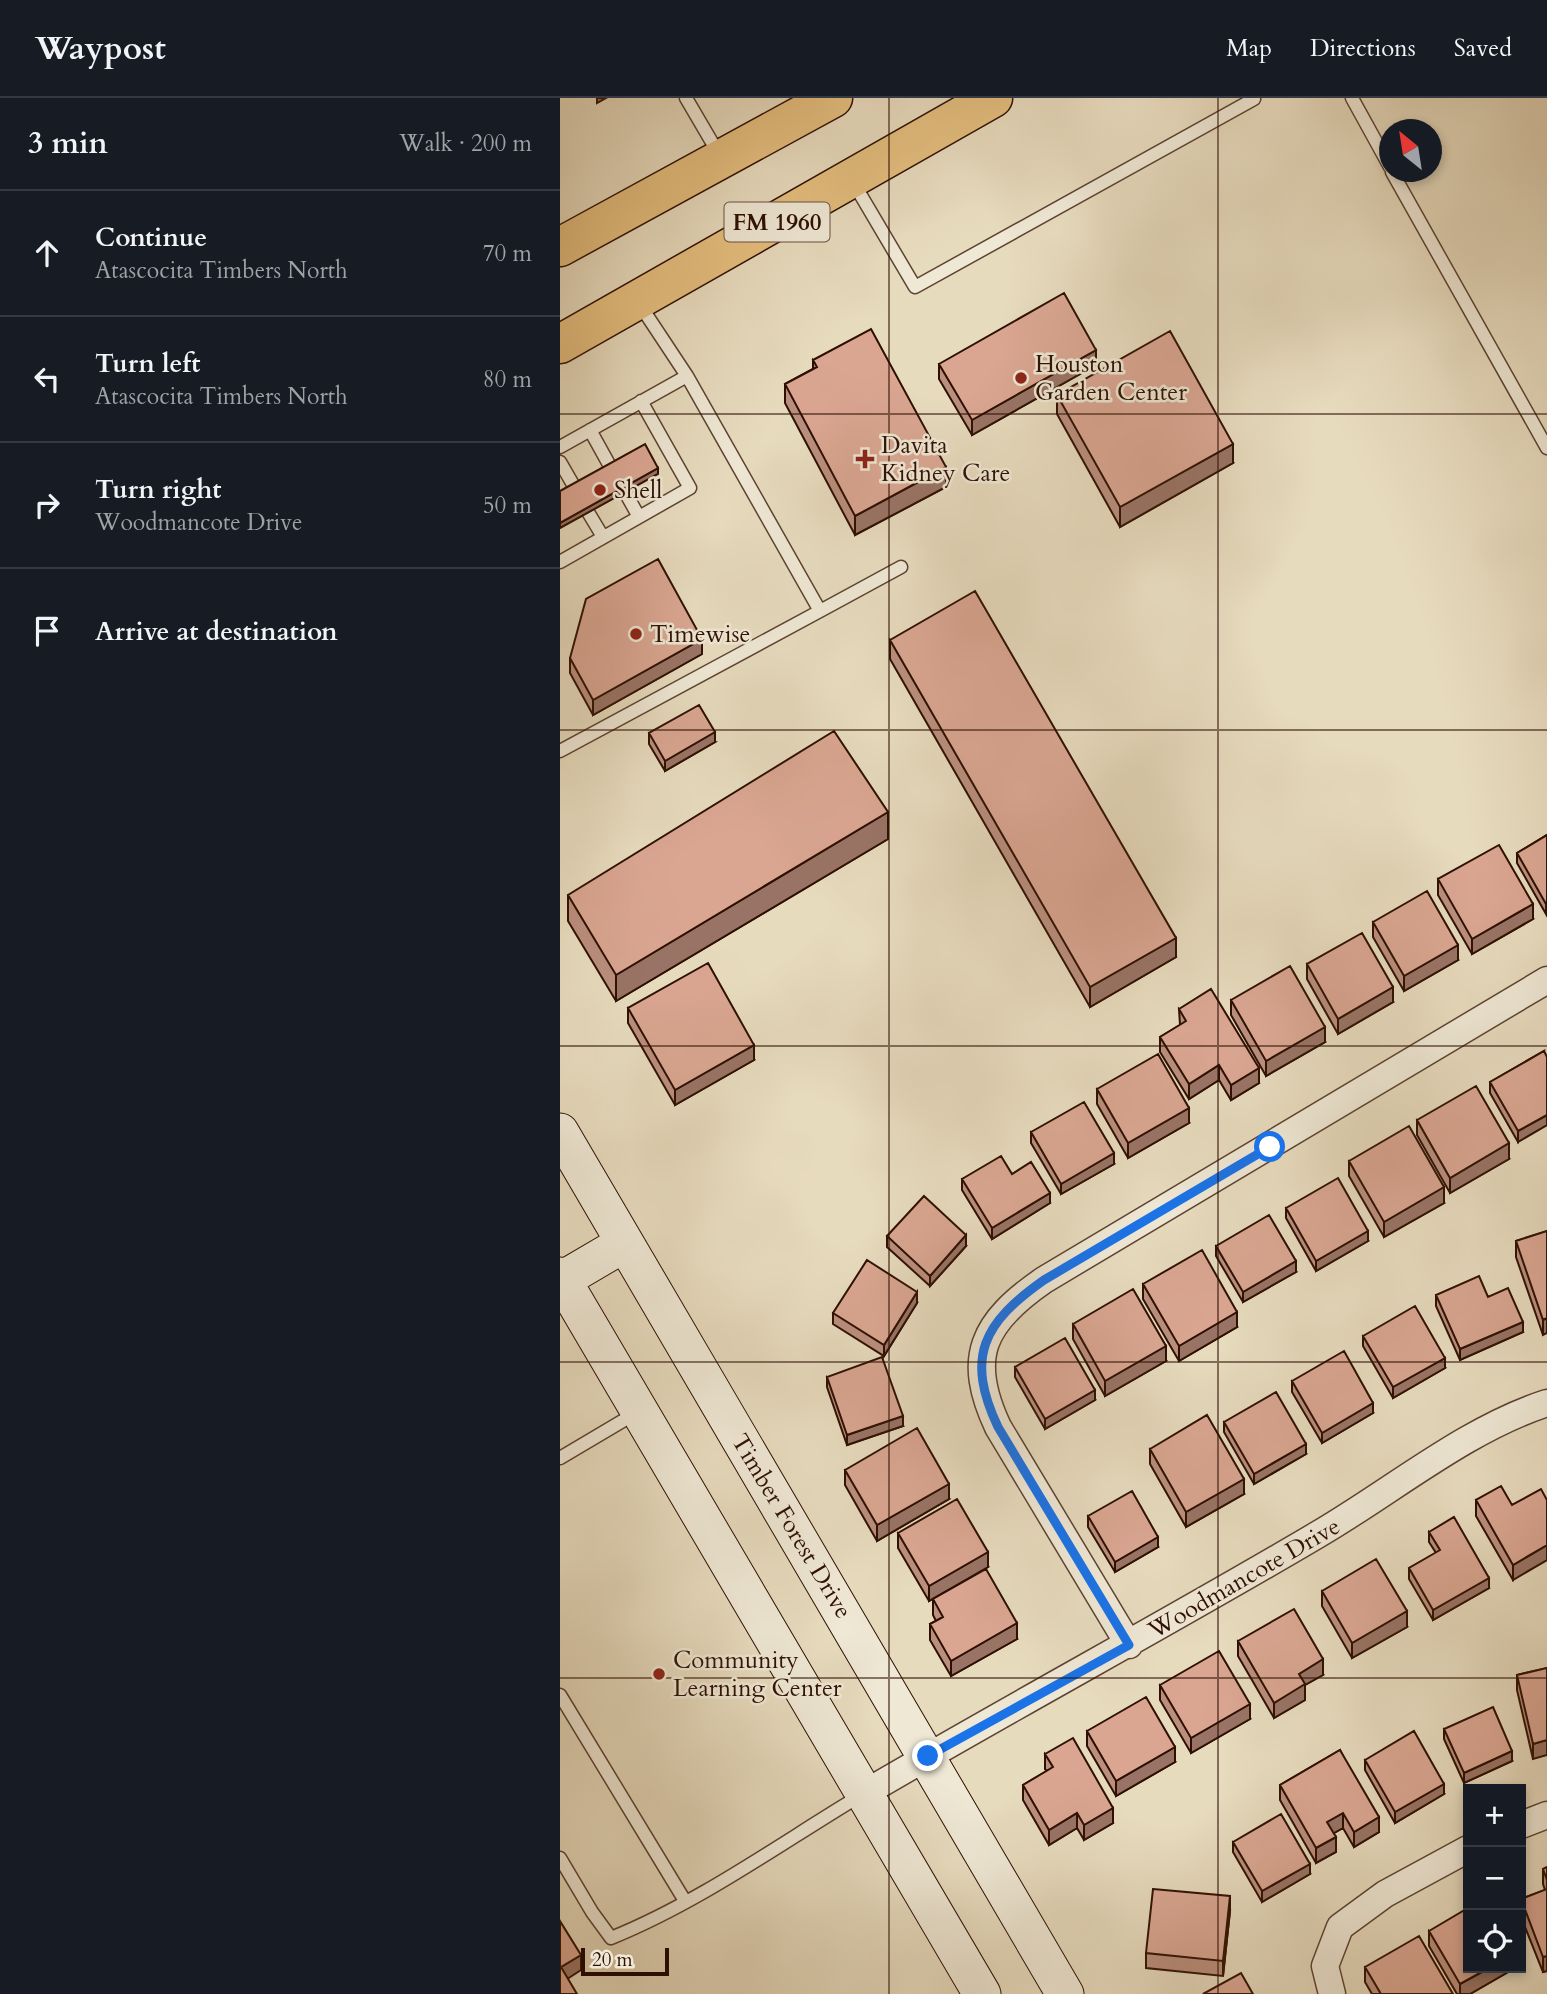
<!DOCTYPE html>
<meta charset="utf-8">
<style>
body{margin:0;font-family:Cardo,serif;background:#20242c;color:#f1f3f6}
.controls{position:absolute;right:21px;bottom:21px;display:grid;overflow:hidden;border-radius:0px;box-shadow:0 4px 10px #0003}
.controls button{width:63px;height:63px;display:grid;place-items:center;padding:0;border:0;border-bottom:2px solid #363941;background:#171b24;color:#f1f3f6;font:35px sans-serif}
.compass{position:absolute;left:819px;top:21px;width:63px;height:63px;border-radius:50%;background:#171b24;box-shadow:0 4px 10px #0003;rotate:330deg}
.scale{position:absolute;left:21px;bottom:18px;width:88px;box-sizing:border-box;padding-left:7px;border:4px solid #2e1003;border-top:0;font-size:19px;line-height:24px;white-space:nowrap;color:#2e1003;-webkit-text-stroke:5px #efe8d5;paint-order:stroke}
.stop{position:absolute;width:21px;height:21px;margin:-16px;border:5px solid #1a73e8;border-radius:50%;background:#fff}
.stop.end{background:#1a73e8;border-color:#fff;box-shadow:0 2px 7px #0008}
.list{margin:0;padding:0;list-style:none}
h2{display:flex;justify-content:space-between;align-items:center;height:91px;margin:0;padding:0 28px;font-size:30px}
h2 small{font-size:23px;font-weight:400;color:#9ea1a6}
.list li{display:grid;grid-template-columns:46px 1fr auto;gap:21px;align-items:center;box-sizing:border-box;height:126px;padding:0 28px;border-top:2px solid #363941}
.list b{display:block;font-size:26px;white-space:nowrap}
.list p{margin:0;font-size:23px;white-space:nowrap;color:#9ea1a6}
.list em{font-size:23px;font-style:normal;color:#9ea1a6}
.icon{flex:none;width:38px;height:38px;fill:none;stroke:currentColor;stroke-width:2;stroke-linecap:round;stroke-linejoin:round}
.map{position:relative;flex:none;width:987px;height:1896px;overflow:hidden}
header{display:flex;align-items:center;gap:42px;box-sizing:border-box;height:98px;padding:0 35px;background:#171b24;border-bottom:2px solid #363941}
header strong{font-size:33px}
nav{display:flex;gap:38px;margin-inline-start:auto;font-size:24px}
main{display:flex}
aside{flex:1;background:#171b24}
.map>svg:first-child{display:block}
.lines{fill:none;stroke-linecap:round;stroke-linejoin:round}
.lane-casing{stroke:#5c4332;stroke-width:15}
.street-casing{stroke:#5c4332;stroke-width:29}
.secondary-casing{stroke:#2e1003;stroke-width:39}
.primary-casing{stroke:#2e1003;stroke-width:41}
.lane{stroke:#efe8d5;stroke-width:12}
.street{stroke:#efe8d5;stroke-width:26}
.secondary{stroke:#efe8d5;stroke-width:37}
.primary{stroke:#e4be7f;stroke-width:38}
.wall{fill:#bb8f7e;stroke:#2e1003;stroke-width:2}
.shaded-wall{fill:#997466;stroke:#2e1003;stroke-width:2}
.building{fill:#daa692;stroke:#2e1003;stroke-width:2}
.route{stroke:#1a73e8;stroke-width:9}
.grid{fill:none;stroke:#2e1003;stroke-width:2;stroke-opacity:0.55}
.poi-dot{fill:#8f2418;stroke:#efe8d5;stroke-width:2.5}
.labels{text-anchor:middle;stroke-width:5;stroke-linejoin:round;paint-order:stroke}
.shield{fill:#efe8d5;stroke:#685142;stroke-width:2}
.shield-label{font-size:23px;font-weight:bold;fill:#2e1003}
.poi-label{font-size:24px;fill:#2e1003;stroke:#efe8d5;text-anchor:start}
.street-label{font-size:24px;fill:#2e1003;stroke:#efe8d5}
</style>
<header>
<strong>Waypost</strong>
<nav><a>Map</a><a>Directions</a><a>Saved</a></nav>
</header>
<main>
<aside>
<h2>3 min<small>Walk · 200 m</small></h2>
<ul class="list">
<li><svg class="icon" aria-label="ahead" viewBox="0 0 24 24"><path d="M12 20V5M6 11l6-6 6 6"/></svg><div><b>Continue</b><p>Atascocita Timbers North</p></div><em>70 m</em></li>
<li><svg class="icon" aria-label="left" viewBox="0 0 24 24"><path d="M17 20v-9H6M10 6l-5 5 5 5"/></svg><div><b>Turn left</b><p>Atascocita Timbers North</p></div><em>80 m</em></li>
<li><svg class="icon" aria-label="right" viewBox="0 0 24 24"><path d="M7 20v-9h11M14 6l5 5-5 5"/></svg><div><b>Turn right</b><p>Woodmancote Drive</p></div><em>50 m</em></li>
<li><svg class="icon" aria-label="arrive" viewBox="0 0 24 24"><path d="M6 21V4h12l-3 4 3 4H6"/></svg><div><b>Arrive at destination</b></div></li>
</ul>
</aside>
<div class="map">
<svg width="987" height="1896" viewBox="0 0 987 1896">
<rect width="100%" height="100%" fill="#e7dbbe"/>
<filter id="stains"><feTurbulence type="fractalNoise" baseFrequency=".00286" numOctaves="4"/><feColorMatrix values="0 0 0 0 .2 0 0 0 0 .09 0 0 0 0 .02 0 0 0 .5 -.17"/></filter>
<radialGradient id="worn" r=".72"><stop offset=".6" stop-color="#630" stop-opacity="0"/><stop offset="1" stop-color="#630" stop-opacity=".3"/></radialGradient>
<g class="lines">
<defs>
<path id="lane" d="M126 0 160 58
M792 0 830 69
M832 74 987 350
M293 84 355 189 694 1
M30 332 51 370
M0 349 127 278
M0 364 15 390
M65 394 79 419
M28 414 43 439
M0 464 130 390 81 303
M260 513 341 469
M0 653 260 513 127 278 80 207
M0 1360 76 1315
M0 1597 125 1803
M0 1760 32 1814 51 1840C140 1804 221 1745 303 1696"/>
<path id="street" d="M569 1547 438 1329C405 1259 423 1224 484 1182L987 882
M305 1695C455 1607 608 1525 757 1437 831 1394 906 1331 987 1305
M961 1727 987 1717
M772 1896 765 1868 780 1829 825 1796 908 1751"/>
<path id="secondary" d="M0 1034 505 1896
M0 1178 422 1896
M2 1182 65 1145"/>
<path id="primary" d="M0 149 273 0
M0 246 433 0"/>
</defs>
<use href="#lane" class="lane-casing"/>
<use href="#street" class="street-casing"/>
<use href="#secondary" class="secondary-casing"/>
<use href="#primary" class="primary-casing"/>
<use href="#lane" class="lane"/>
<use href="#street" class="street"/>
<use href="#secondary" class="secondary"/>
<use href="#primary" class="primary"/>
</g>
<path class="wall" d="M253 262 386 389 295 437 225 305V286L253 271Z
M379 266 536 267 412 337 379 281Z
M497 297 673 365 560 429 497 316Z
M330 542 616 859 530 909 330 561Z
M142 556 33 617 10 575V560Z
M89 635 155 644 105 673 89 646Z
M987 737 986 816 957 765V755Z
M328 741 56 903 8 823V797Z
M878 781 973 821 912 856 878 797Z
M813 824 898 862 844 893 813 839Z
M747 866 833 904 778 936 747 881Z
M671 902 765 944 706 978 671 917Z
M68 910 194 962 115 1007 68 925Z
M619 911 699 985 671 1002 659 982 629 1001 600 954V939L620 927Z
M984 953 958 1044 930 995V984Z
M537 991 629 1025 568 1060 537 1006Z
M857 1022 949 1061 890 1095 857 1037Z
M471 1034 554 1066 501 1096 471 1045Z
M789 1063 884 1105 824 1139 789 1078Z
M452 1076 490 1105 432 1141 402 1092V1081Z
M726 1110 808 1143 756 1173 726 1120Z
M987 1133 983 1237 956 1159V1143Z
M327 1138 406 1148 370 1188 327 1149Z
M656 1148 736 1174 683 1204 656 1158Z
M583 1186 677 1229 619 1263 583 1201Z
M876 1197 928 1199 963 1234 900 1262 876 1208Z
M357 1205 324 1258 273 1226V1215Z
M513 1226 606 1263 545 1298 513 1241Z
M803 1238 885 1270 833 1300 803 1248Z
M455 1269 535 1302 485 1331 455 1279Z
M267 1279 343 1328 287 1347 267 1289Z
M732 1283 813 1315 762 1345 732 1294Z
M664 1324 746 1356 694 1386 664 1334Z
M590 1351 684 1396 626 1429 590 1366Z
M285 1372 389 1401 317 1443 285 1387Z
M916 1402 952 1407 987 1402 953 1482 916 1418Z
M528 1418 598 1449 555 1474 528 1429Z
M869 1434 929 1490 873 1522 849 1481V1470L876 1455 869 1444Z
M338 1435 428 1469 369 1503 338 1450Z
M762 1493 847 1529 792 1560 762 1508Z
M373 1501 457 1541 391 1578 370 1542V1526L376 1523 373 1517Z
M678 1543 763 1577 745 1587V1602L714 1620 678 1558Z
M987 1570 973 1661 957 1592V1577Z
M600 1587 690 1621 631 1655 600 1602Z
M884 1631 952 1663 904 1685 884 1641Z
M527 1633 615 1664 556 1698 527 1648Z
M780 1652 819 1734 794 1749 783 1730 774 1735 776 1754 756 1765 720 1702V1687Z
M485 1656 553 1725 524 1742 517 1730 489 1747 463 1702V1687L487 1673 485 1671Z
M805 1662 884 1696 835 1725 805 1672Z
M673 1744 750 1776 702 1804 673 1754Z
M987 1769V1873L983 1874 961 1819V1801L985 1792 983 1786V1771Z
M670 1813 663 1878 586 1870V1855Z
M869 1833 908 1870H955L910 1896H897L869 1848Z
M805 1869 893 1896H812L805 1884Z"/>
<path class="shaded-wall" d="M37 0H46L37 5Z
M536 252V267L412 337V322Z
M673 346V365L560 429V409Z
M386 369V389L295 437V418Z
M98 370V376L0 430V425Z
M142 541V556L33 617V602Z
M155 634V644L105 673V663Z
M328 714V741L56 903V877Z
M973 806V821L912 856V841Z
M616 840V859L530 909V889Z
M898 847V862L844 893V878Z
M833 889V904L778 936V921Z
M765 929V944L706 978V963Z
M194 947V962L115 1007V992Z
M659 967V982L629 1001V986Z
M699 970V985L671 1002V987Z
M629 1010V1025L568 1060V1045Z
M987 1017V1027L958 1044V1033Z
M949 1045V1061L890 1095V1080Z
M554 1055V1066L501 1096V1086Z
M884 1089V1105L824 1139V1124Z
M490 1095V1105L432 1141V1130Z
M808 1133V1143L756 1173V1163Z
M406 1137V1148L370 1188V1178Z
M736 1163V1174L683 1204V1194Z
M357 1194V1205L324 1258V1247Z
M677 1214V1229L619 1263V1248Z
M987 1220V1235L983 1237V1222Z
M963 1224V1234L900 1262V1251Z
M606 1248V1263L545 1298V1283Z
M885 1260V1270L833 1300V1289Z
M535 1292V1302L485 1331V1321Z
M813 1305V1315L762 1345V1335Z
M343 1318V1328L287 1347V1337Z
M746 1346V1356L694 1386V1376Z
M684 1381V1396L626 1429V1414Z
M389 1386V1401L317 1443V1427Z
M598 1439V1449L555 1474V1464Z
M987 1447V1462L953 1482V1467Z
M428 1454V1469L369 1503V1488Z
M929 1480V1490L873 1522V1512Z
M847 1513V1529L792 1560V1545Z
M457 1525V1541L391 1578V1563Z
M763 1561V1577L745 1587V1602L714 1620V1605L739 1576Z
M690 1606V1621L631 1655V1640Z
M987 1642V1657L973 1661V1646Z
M615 1649V1664L556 1698V1683Z
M952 1653V1663L904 1685V1675Z
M884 1686V1696L835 1725V1714Z
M553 1710V1725L524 1742V1727Z
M517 1715V1730L489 1747V1732Z
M783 1715V1730L767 1739V1724Z
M819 1719V1734L794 1749V1734Z
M776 1739V1754L756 1765V1750Z
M750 1766V1776L702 1804V1793Z
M670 1798V1813L663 1878V1863Z
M21 1857V1872L1 1885V1869Z
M987 1858V1873L983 1874V1859Z
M929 1870H955L910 1896H900V1886Z"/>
<path class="building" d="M504 195 536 252 412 322 379 266Z
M311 231 386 369 295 418 225 286 257 269 253 262Z
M610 233 673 346 560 409 497 297Z
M85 346 98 370 0 425V393Z
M98 461 142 541 33 602 10 560 26 501Z
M415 493 616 840 530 889 330 542Z
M139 607 155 634 105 663 89 635Z
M274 633 328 714 56 877 8 797Z
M987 737V805L986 806 957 755Z
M939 747 973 806 912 841 878 781Z
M867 793 898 847 844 878 813 824Z
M802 835 833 889 778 921 747 866Z
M148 865 194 947 115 992 68 910Z
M730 868 765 929 706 963 671 902Z
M651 891 699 970 671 987 659 967 629 986 600 939 626 923 619 911Z
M984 953 987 959V1017L958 1033 930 984Z
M598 956 629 1010 568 1045 537 991Z
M916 988 949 1045 890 1080 857 1022Z
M524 1004 554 1055 501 1086 471 1034Z
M849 1028 884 1089 824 1124 789 1063Z
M441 1058 452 1076 471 1064 490 1095 432 1130 402 1081Z
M778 1080 808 1133 756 1163 726 1110Z
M364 1098 406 1137 370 1178 327 1138Z
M709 1117 736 1163 683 1194 656 1148Z
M987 1133V1220L983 1222 956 1143Z
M642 1152 677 1214 619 1248 583 1186Z
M307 1162 357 1194 324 1247 273 1215Z
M919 1178 928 1199 948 1190 963 1224 900 1251 876 1197Z
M573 1191 606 1248 545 1283 513 1226Z
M855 1208 885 1260 833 1289 803 1238Z
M505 1240 535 1292 485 1321 455 1269Z
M784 1253 813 1305 762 1335 732 1283Z
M322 1259 343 1318 287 1337 267 1279Z
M716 1294 746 1346 694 1376 664 1324Z
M647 1317 684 1381 626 1414 590 1351Z
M357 1330 389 1386 317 1427 285 1372Z
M941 1388 952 1407 981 1391 987 1402V1447L953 1467 916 1402Z
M572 1393 598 1439 555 1464 528 1418Z
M397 1401 428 1454 369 1488 338 1435Z
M894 1419 929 1480 873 1512 849 1470 880 1452 869 1434Z
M816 1461 847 1513 792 1545 762 1493Z
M426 1471 457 1525 391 1563 370 1526 383 1519 373 1501Z
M734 1511 763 1561 739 1576 745 1586 714 1605 678 1543Z
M659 1553 690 1606 631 1640 600 1587Z
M987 1570V1642L973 1646 957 1577Z
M586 1599 615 1649 556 1683 527 1633Z
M933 1609 952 1653 904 1675 884 1631Z
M854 1633 884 1686 835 1714 805 1662Z
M513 1640 553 1710 524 1727 517 1715 489 1732 463 1687 493 1669 485 1656Z
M780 1652 819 1719 794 1734 783 1715 767 1724 776 1739 756 1750 720 1687Z
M721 1716 750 1766 702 1793 673 1744Z
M987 1769V1782L983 1771Z
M593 1791 670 1798 663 1863 586 1855Z
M987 1791V1858L983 1859 961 1801Z
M908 1810V1870H929L900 1886 869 1833Z
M0 1823 21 1857 1 1869 17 1896H0Z
M859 1838 893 1896H821L805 1869Z
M681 1875 693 1896H643Z"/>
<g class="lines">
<path class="route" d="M368 1658 569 1547 438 1329C405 1259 423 1225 484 1182L710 1049"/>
</g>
<path class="grid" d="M329 0V1896M658 0V1896M0 316H987M0 632H987M0 948H987M0 1264H987M0 1580H987"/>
<g class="poi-dot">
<circle cx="461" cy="280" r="7"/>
<path d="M301.5 350.5h7v7h7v7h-7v7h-7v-7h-7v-7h7z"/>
<circle cx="40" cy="392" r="7"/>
<circle cx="76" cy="536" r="7"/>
<circle cx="99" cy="1576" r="7"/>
</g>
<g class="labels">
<rect class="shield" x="164.5" y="104.5" width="105" height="39" rx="5"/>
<g class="shield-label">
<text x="217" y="132">FM 1960</text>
</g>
<g class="poi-label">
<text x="475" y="274">Houston<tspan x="475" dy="28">Garden Center</tspan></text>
<text x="321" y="355">Davita<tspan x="321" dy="28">Kidney Care</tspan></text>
<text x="54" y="400">Shell</text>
<text x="90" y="544">Timewise</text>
<text x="113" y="1570">Community<tspan x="113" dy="28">Learning Center</tspan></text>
</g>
<g class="street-label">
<text transform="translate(232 1428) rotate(59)" y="8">Timber Forest Drive</text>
<text transform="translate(684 1480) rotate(-30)" y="8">Woodmancote Drive</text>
</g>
</g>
<rect width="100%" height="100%" filter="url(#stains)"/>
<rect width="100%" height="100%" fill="url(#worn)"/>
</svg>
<div class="controls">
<button>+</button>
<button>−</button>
<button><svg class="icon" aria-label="locate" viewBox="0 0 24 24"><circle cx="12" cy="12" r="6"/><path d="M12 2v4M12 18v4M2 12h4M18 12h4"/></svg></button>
</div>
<svg class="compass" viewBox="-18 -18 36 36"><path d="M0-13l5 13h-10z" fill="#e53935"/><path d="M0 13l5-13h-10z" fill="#9ea1a6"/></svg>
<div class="scale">20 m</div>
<div class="stop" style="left:710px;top:1049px"></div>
<div class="stop end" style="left:368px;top:1658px"></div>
</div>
</main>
